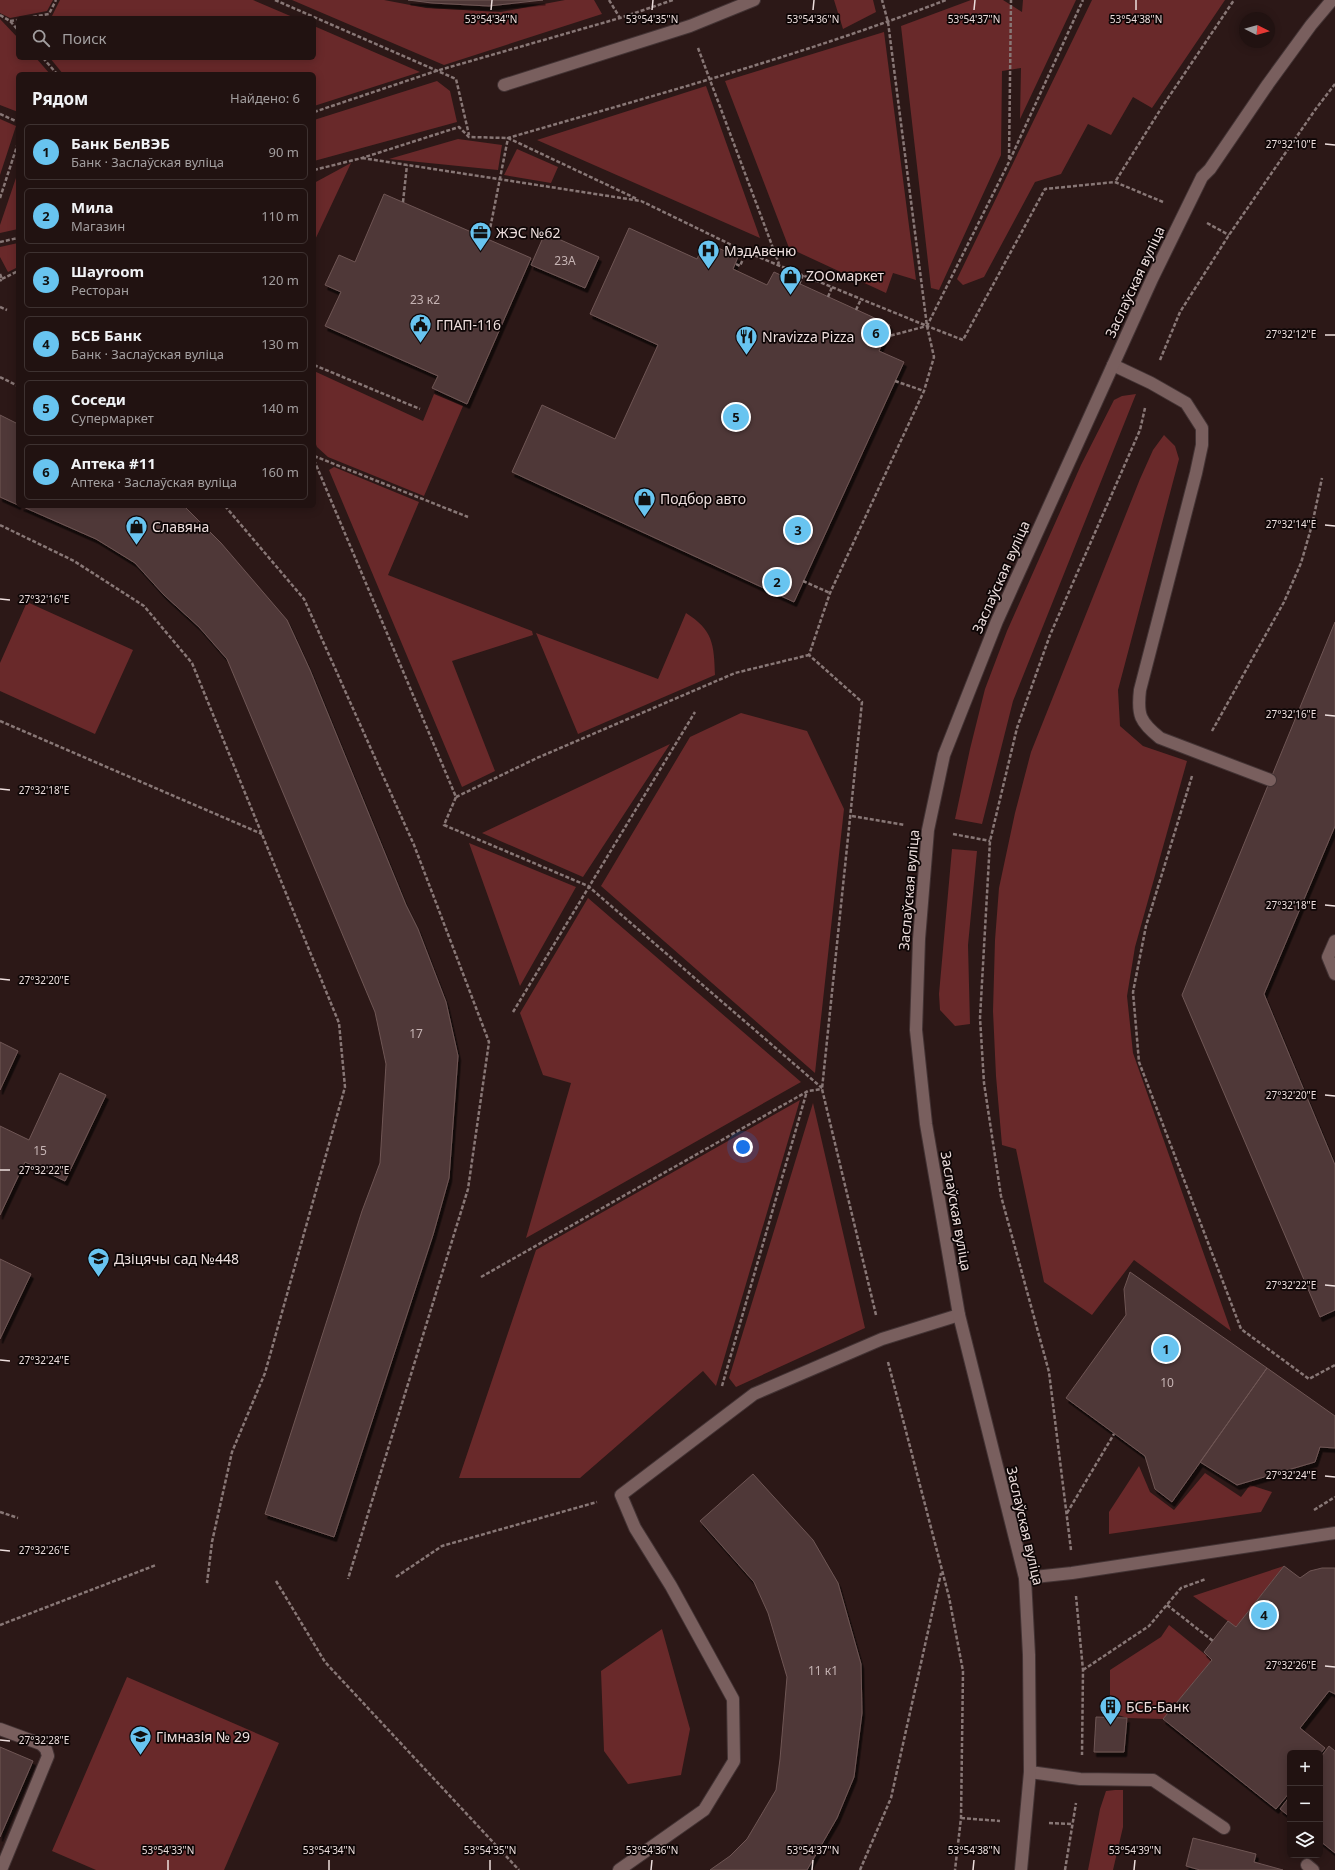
<!DOCTYPE html>
<html lang="ru">
<meta charset="utf-8">
<style>
body{margin:0;font-family:"Noto Sans",sans-serif;background:#2d201f;color:#f1f3f6}
.controls{position:absolute;right:12px;bottom:12px;display:grid;overflow:hidden;border-radius:6px;box-shadow:0 2px 10px #0003}
.controls button{width:36px;height:36px;display:grid;place-items:center;padding:0;border:0;border-bottom:1px solid #3e3231;background:#211211;color:#f1f3f6;font:20px sans-serif}
.compass{position:absolute;left:1239px;top:12px;width:36px;height:36px;border-radius:50%;background:#211211;box-shadow:0 2px 10px #0003;rotate:95deg}
.you{position:absolute;left:743px;top:1147px;width:14px;height:14px;margin:-10px;border:3px solid #fff;border-radius:50%;background:#1a73e8;box-shadow:0 0 0 6px #1a73e833}
.badge{display:grid;place-items:center;width:26px;height:26px;border-radius:50%;background:#68c4f0;color:#111;font-size:13px;font-weight:700}
.pin{position:absolute;translate:-50% -50%;border:2px solid #fff;box-shadow:0 1px 4px #0006}
.list{margin:0;padding:0;list-style:none}
h2{display:flex;justify-content:space-between;align-items:center;height:52px;margin:0;padding:0 16px;font-size:17px}
h2 small{font-size:13px;font-weight:400;color:#a29e9f}
.list li{display:grid;grid-template-columns:26px 1fr auto;gap:12px;align-items:center;box-sizing:border-box;height:56px;margin:0 8px 8px;padding:0 8px;border:1px solid #3e3231;border-radius:6px}
.list b{display:block;font-size:15px;white-space:nowrap}
.list p{margin:0;font-size:13px;white-space:nowrap;color:#a29e9f}
.list em{font-size:13px;font-style:normal;color:#a29e9f}
.icon{flex:none;width:22px;height:22px;fill:none;stroke:currentColor;stroke-width:2;stroke-linecap:round;stroke-linejoin:round}
.map{position:relative;flex:none;width:1335px;height:1870px;overflow:hidden}
.search{position:absolute;background:#211211;box-shadow:0 2px 10px #0003;left:16px;top:16px;width:300px;height:44px;display:flex;align-items:center;gap:10px;box-sizing:border-box;padding:0 14px;border-radius:6px;color:#a29e9f;font-size:15px}
.panel{position:absolute;background:#211211;box-shadow:0 2px 10px #0003;left:16px;top:72px;width:300px;height:436px;border-radius:6px}
.map>svg:first-child{display:block}
.green{fill:#69292a}
.building{fill:#4f3837;stroke:#6f5655;filter:url(#shadow)}
.lines{fill:none;stroke-linecap:round;stroke-linejoin:round}
.service-casing{stroke:#433334;stroke-width:14}
.secondary-casing{stroke:#433334;stroke-width:14}
.path{stroke:#887776;stroke-width:2.5;stroke-dasharray:4 2;stroke-linecap:butt}
.service{stroke:#795f5e;stroke-width:12}
.secondary{stroke:#795f5e;stroke-width:12}
.ticks{fill:none;stroke:#eddedd;stroke-width:1.5}
.labels{text-anchor:middle;stroke-width:3.5;stroke-linejoin:round;paint-order:stroke}
.number-label{font-size:12px;fill:#c6b4b4}
.poi-label{font-size:14px;fill:#eddedd;stroke:#0e0606;text-anchor:start}
.street-label{font-size:14px;fill:#eddedd;stroke:#0e0606}
.ticks-label{font-size:10px;text-anchor:middle;fill:#eddedd;stroke:#0e0606;stroke-width:3.5;stroke-linejoin:round;paint-order:stroke}
</style>
<div class="map">
<svg width="1335" height="1870" viewBox="0 0 1335 1870">
<defs>
<filter id="shadow"><feDropShadow dx="2.5" dy="4.5" stdDeviation="0" flood-color="#0009"/></filter>
</defs>
<rect width="100%" height="100%" fill="#2c1817"/>
<path class="green" d="M0 0H53L47 11 10 18 0 13Z
M60 0H253L295 18H51Z
M292 0H384L426 8 501 12 565 0H594L602 14 444 65Z
M834 0H873L876 12 843 29Z
M971 0H1003L1022 12 1023 0H1076L1020 119 1021 68 1002 71 1001 155 939 290 931 288 901 26Z
M1092 0H1225L1152 108 1133 97 1111 135 1088 124 1061 174 1035 182 984 277 963 285 957 279Z
M0 19 18 38V58H36L50 74H18V112L0 105Z
M314 26 420 72 314 106V74H63L50 58H314Z
M884 32 916 280 893 273 886 293 789 248 725 81Z
M437 81 450 91 457 122 314 161V120Z
M706 86 760 238 537 140Z
M0 119 16 126 0 175Z
M458 139 502 145 498 170 389 159Z
M517 149 558 167 551 183 504 175Z
M351 163 314 242V183Z
M18 172V229L0 233V225Z
M18 243V267L8 272 0 257V247Z
M314 371 423 421 434 394 463 406 424 496 328 457 317 447 314 439Z
M1136 394 1013 701 982 824 955 819 970 749 985 689 1007 631 1081 465 1114 400 1122 396Z
M1164 435 1175 446 1179 459 1118 690 1120 726 1143 746 1187 761 1135 947 1127 996 1133 1053 1231 1331 1134 1260 1092 1315 1044 1282 1016 1149 1002 1145 996 1076 993 1011 995 940 999 888 1015 813 1031 752 1140 479 1153 450Z
M334 467 419 502 388 575 532 631 533 635 452 661 495 771 462 787 329 470Z
M27 602 133 650 95 734 0 691V663Z
M686 613C713 630 714 644 715 675L578 734 536 633 658 679Z
M741 713 807 731 844 809 815 1073 601 886 690 737Z
M670 744 583 877 482 833Z
M469 843 576 887 520 986Z
M952 849 977 851 968 945 970 1024 955 1026 940 1010 939 994Z
M588 898 801 1082 526 1238 571 1083 543 1075 520 1013Z
M800 1100 716 1386 703 1371 580 1478H459L536 1250Z
M813 1103 865 1328 736 1387 729 1378Z
M1139 1466 1150 1492 1174 1510 1205 1473 1241 1497 1250 1485 1272 1492 1261 1512 1109 1534V1512Z
M1284 1566 1236 1627 1193 1596Z
M1169 1625 1212 1660 1163 1719 1127 1718 1110 1712V1670L1161 1637Z
M662 1629 690 1729 681 1775 628 1784 604 1751 601 1671Z
M127 1677 279 1743 224 1870H96L52 1851Z
M1115 1790H1123V1827L1113 1870H1088L1100 1809 1106 1791Z"/>
<path class="building" d="M408 0H543L489 6 432 3Z
M384 194 531 258 467 404 432 388 438 376 325 326 341 292 325 285 339 255 355 262Z
M629 228 697 259 705 242 738 257 733 269 767 285 774 272 890 325 879 351 904 362 794 602 512 472 542 405 615 439 658 345 590 314Z
M545 233 599 257 585 288 531 265Z
M0 415 18 424V505L0 497Z
M21 506H184L221 543 287 620 310 670 406 905 418 929 446 1002 458 1056 449 1178 433 1235 334 1537 265 1514 362 1211 380 1163 386 1064 375 1012 227 659 199 627 164 595 135 563 96 539Z
M1335 622V826L1264 994 1335 1165V1310L1320 1317 1182 995Z
M0 1042 18 1051 0 1090Z
M60 1073 106 1095 65 1181 25 1162 0 1215V1126L29 1140Z
M0 1259 31 1274 0 1339Z
M1130 1272 1267 1368 1172 1502 1155 1489 1145 1456 1066 1398 1126 1315 1124 1289Z
M1267 1368 1335 1416V1448L1320 1447 1315 1462 1237 1485 1200 1462Z
M753 1474 813 1540 838 1583 861 1664 862 1713 854 1777 837 1818 807 1870H710L730 1856 747 1839 776 1790 780 1759 787 1677 768 1613 754 1582 700 1521Z
M1284 1566 1300 1578 1310 1571 1322 1568H1335V1694L1329 1691 1300 1728 1325 1748 1320 1754V1753H1290V1792L1276 1809 1163 1719 1212 1660 1204 1652 1228 1621 1236 1627Z
M1096 1717 1127 1718 1124 1752H1094Z
M1329 1746 1335 1751V1853L1320 1841V1758Z
M0 1747 33 1761 0 1837Z
M1290 1796V1817L1280 1809Z
M1193 1838 1256 1854 1254 1862 1283 1870H1200L1186 1866Z"/>
<g class="lines">
<defs>
<path id="service" d="M504 85 690 26 754 0
M1113 365 1151 383 1186 403 1202 428V445L1196 473 1140 690C1137 715 1140 722 1160 738L1270 780
M1335 941 1328 957 1335 974
M1025 1578 1072 1573 1335 1533
M0 1729 41 1744 46 1749 48 1756 1 1870
M1030 1772 1080 1779 1153 1780 1224 1828
M1307 1865 1313 1870
M619 1870 704 1810 734 1761 733 1699 671 1586 635 1528 621 1495 754 1394 882 1339 959 1315"/>
<path id="secondary" d="M1021 1870 1030 1772 1029 1655 1025 1578 959 1315 926 1124 916 1030 919 939 928 830 944 755 997 621 1152 279 1202 177 1210 169 1268 84 1311 25 1332 0"/>
</defs>
<use href="#service" class="service-casing"/>
<use href="#secondary" class="secondary-casing"/>
<path class="path" d="M275 0 456 79 469 135
M609 0 620 18
M0 15 10 21 18 30
M27 18 49 14 56 0
M10 21 18 20
M698 48 779 264
M43 58 57 74
M314 112 436 71 620 18 673 0
M0 114 18 122
M362 158 641 201 746 252 927 326 1009 162 1083 0
M1009 159 1011 0
M314 170 362 158 459 127 469 137 508 138 637 199
M0 198 18 143
M403 202 407 165
M1163 202 1115 182 1162 107 1234 0
M1207 223 1229 235
M488 239 508 138C655 95 803 55 946 0
M0 242 18 238
M736 264 740 266 746 252
M0 274 2 279 0 281
M2 279 18 271
M799 284 803 275
M828 297 832 287
M0 307 7 310
M856 310 861 299
M885 337 927 326 963 340 1045 189 1115 182
M1160 360 1180 312 1229 235 1315 110 1335 84
M314 365 420 409
M0 377 18 386
M895 381 924 391
M314 456 468 517
M314 460 456 797 444 825 588 886 822 1088
M225 506 304 599 414 845 489 1042 468 1189 348 1579
M0 525 74 561 144 606 192 663 339 1023 345 1087 265 1373 232 1452 212 1542 207 1583
M803 581 830 593
M0 721 262 834
M1212 731 1284 602 1301 563 1312 525 1322 478
M1192 776 1146 926 1133 992 1139 1062 1241 1329 1309 1379 1335 1365
M456 797 537 758 735 673 809 655
M852 816 905 825
M953 834 990 841
M513 1012 695 712
M481 1277 808 1091 822 1089
M876 1315 822 1089 862 702 809 655 830 593 924 391 934 357 927 326 888 22 882 0
M888 1362 949 1597 963 1671 961 1818 955 1870
M722 1386 807 1091
M1314 1510 1335 1497
M0 1512 18 1518
M1067 1513 1114 1434
M1071 1550 1049 1372 1001 1196 984 1083 980 1018 990 841 1017 728 1050 635 1140 430 1145 408
M396 1577 442 1546 597 1502
M276 1581 325 1662 519 1870
M1076 1596 1083 1670 1082 1755
M1167 1605 1213 1641
M0 1625 156 1565
M1083 1670 1149 1626 1181 1588 1206 1579
M961 1818 1000 1821
M1049 1823 1073 1824
M860 1870 891 1798 941 1573
M1065 1870 1076 1803"/>
<use href="#service" class="service"/>
<use href="#secondary" class="secondary"/>
</g>
<path class="ticks" d="M491 10 492 0M652 10 653 0M813 10 814 0M974 10 975 0M1136 10V0M1325 144 1335 145M1325 335H1335M1325 525 1335 526M0 599 10 600M1325 715 1335 716M0 789 10 790M1325 905 1335 906M0 979 10 980M1325 1095 1335 1096M0 1170H10M1325 1285 1335 1286M0 1360 10 1361M1325 1476 1335 1477M0 1550 10 1551M1325 1666 1335 1667M0 1740 10 1741M168 1870V1860M329 1870V1860M490 1870V1860M651 1870 652 1860M812 1870 813 1860M973 1870 974 1860M1134 1870 1135 1860"/>
<defs>
<symbol id="office-pin" viewBox="-11 -11 22 30"><path d="M0 17L-7.5 6A9.5 9.5 0 1 1 7.5 6Z" fill="#68c4f0" stroke="#0e0606"/><path d="M-6-3h4V-5.5h4V-3h4V5H-6ZM-1-4.5V-3h2v-1.5ZM-6 0V1H6V0Z" fill="#111"/></symbol>
<symbol id="hospital-pin" viewBox="-11 -11 22 30"><path d="M0 17L-7.5 6A9.5 9.5 0 1 1 7.5 6Z" fill="#68c4f0" stroke="#0e0606"/><path d="M-5-5h3v3.5h4V-5h3V5h-3V1.5h-4V5h-3Z" fill="#111"/></symbol>
<symbol id="shop-pin" viewBox="-11 -11 22 30"><path d="M0 17L-7.5 6A9.5 9.5 0 1 1 7.5 6Z" fill="#68c4f0" stroke="#0e0606"/><path d="M-5-2.5h2.3a2.7 3.5 0 0 1 5.4 0H5L5.5 6h-11ZM-1.5-2.5h3a1.5 2.3 0 0 0-3 0Z" fill="#111"/></symbol>
<symbol id="civic-pin" viewBox="-11 -11 22 30"><path d="M0 17L-7.5 6A9.5 9.5 0 1 1 7.5 6Z" fill="#68c4f0" stroke="#0e0606"/><path d="M-.6-6.5H3V-4.5H.6V-3L4-1V1h2V6H-6V1h2V-1L-.6-3ZM-1.2 2.5V6h2.4V2.5Z" fill="#111"/></symbol>
<symbol id="restaurant-pin" viewBox="-11 -11 22 30"><path d="M0 17L-7.5 6A9.5 9.5 0 1 1 7.5 6Z" fill="#68c4f0" stroke="#0e0606"/><path d="M-5-6h1v4h1v-4h1v4h1v-4h1v5L-1.5 .5V6h-2V.5L-5-1ZM5-6V6H3V1.5H1.5Q1.5-4 5-6Z" fill="#111"/></symbol>
<symbol id="school-pin" viewBox="-11 -11 22 30"><path d="M0 17L-7.5 6A9.5 9.5 0 1 1 7.5 6Z" fill="#68c4f0" stroke="#0e0606"/><path d="M0-5L7-2L0 1L-7-2ZM-4 1L0 2.5L4 1V4Q0 6-4 4Z" fill="#111"/></symbol>
<symbol id="building-pin" viewBox="-11 -11 22 30"><path d="M0 17L-7.5 6A9.5 9.5 0 1 1 7.5 6Z" fill="#68c4f0" stroke="#0e0606"/><path d="M-4-6H4V6H1V3H-1V6H-4ZM-2.5-4.3h1.7v1.8h-1.7ZM.8-4.3h1.7v1.8H.8ZM-2.5-1h1.7V.8h-1.7ZM.8-1h1.7V.8H.8Z" fill="#111"/></symbol>
</defs>
<g fill-rule="evenodd">
<use href="#office-pin" x="468" y="220" width="25" height="34"/>
<use href="#hospital-pin" x="696" y="238" width="25" height="34"/>
<use href="#shop-pin" x="778" y="264" width="25" height="34"/>
<use href="#civic-pin" x="408" y="312" width="25" height="34"/>
<use href="#restaurant-pin" x="734" y="324" width="25" height="34"/>
<use href="#shop-pin" x="632" y="486" width="25" height="34"/>
<use href="#shop-pin" x="124" y="514" width="25" height="34"/>
<use href="#school-pin" x="86" y="1246" width="25" height="34"/>
<use href="#building-pin" x="1098" y="1694" width="25" height="34"/>
<use href="#school-pin" x="128" y="1724" width="25" height="34"/>
</g>
<g class="labels">
<g class="number-label">
<text x="565" y="265">23А</text>
<text x="425" y="304">23 к2</text>
<text x="416" y="1038">17</text>
<text x="40" y="1155">15</text>
<text x="1167" y="1387">10</text>
<text x="823" y="1675">11 к1</text>
</g>
<g class="poi-label">
<text x="496" y="238">ЖЭС №62</text>
<text x="724" y="256">МэдАвеню</text>
<text x="806" y="281">ZOOмаркет</text>
<text x="436" y="330">ГПАП-116</text>
<text x="762" y="342">Nravizza Pizza</text>
<text x="660" y="504">Подбор авто</text>
<text x="152" y="532">Славяна</text>
<text x="114" y="1264">Дзіцячы сад №448</text>
<text x="1126" y="1712">БСБ-Банк</text>
<text x="156" y="1742">Гімназія № 29</text>
</g>
<g class="street-label">
<text transform="translate(1135 282) rotate(-65)" y="5">Заслаўская вуліца</text>
<text transform="translate(1001 577) rotate(-66)" y="5">Заслаўская вуліца</text>
<text transform="translate(909 890) rotate(-85)" y="5">Заслаўская вуліца</text>
<text transform="translate(956 1211) rotate(80)" y="5">Заслаўская вуліца</text>
<text transform="translate(1025 1526) rotate(77)" y="5">Заслаўская вуліца</text>
</g>
</g>
<g class="ticks-label">
<text x="491" y="23">53°54'34"N</text>
<text x="652" y="23">53°54'35"N</text>
<text x="813" y="23">53°54'36"N</text>
<text x="974" y="23">53°54'37"N</text>
<text x="1136" y="23">53°54'38"N</text>
<text x="1291" y="148">27°32'10"E</text>
<text x="1291" y="338">27°32'12"E</text>
<text x="1291" y="528">27°32'14"E</text>
<text x="44" y="603">27°32'16"E</text>
<text x="1291" y="718">27°32'16"E</text>
<text x="44" y="794">27°32'18"E</text>
<text x="1291" y="909">27°32'18"E</text>
<text x="44" y="984">27°32'20"E</text>
<text x="1291" y="1099">27°32'20"E</text>
<text x="44" y="1174">27°32'22"E</text>
<text x="1291" y="1289">27°32'22"E</text>
<text x="44" y="1364">27°32'24"E</text>
<text x="1291" y="1479">27°32'24"E</text>
<text x="44" y="1554">27°32'26"E</text>
<text x="1291" y="1669">27°32'26"E</text>
<text x="44" y="1744">27°32'28"E</text>
<text x="168" y="1854">53°54'33"N</text>
<text x="329" y="1854">53°54'34"N</text>
<text x="490" y="1854">53°54'35"N</text>
<text x="652" y="1854">53°54'36"N</text>
<text x="813" y="1854">53°54'37"N</text>
<text x="974" y="1854">53°54'38"N</text>
<text x="1135" y="1854">53°54'39"N</text>
</g>
</svg>
<div class="controls">
<button>+</button>
<button>−</button>
<button><svg class="icon" aria-label="layers" viewBox="0 0 24 24"><path d="M12 4l9 5-9 5-9-5zM3 14l9 5 9-5"/></svg></button>
</div>
<svg class="compass" viewBox="-18 -18 36 36"><path d="M0-13l5 13h-10z" fill="#e53935"/><path d="M0 13l5-13h-10z" fill="#a29e9f"/></svg>
<div class="you"></div>
<div class="pin badge" style="left:1166px;top:1349px">1</div>
<div class="pin badge" style="left:777px;top:582px">2</div>
<div class="pin badge" style="left:798px;top:530px">3</div>
<div class="pin badge" style="left:1264px;top:1615px">4</div>
<div class="pin badge" style="left:736px;top:417px">5</div>
<div class="pin badge" style="left:876px;top:333px">6</div>
<div class="search"><svg class="icon" aria-label="search" viewBox="0 0 24 24"><circle cx="10" cy="10" r="6"/><path d="M15 15l6 6"/></svg>Поиск</div>
<section class="panel">
<h2>Рядом<small>Найдено: 6</small></h2>
<ul class="list">
<li><span class="badge">1</span><div><b>Банк БелВЭБ</b><p>Банк · Заслаўская вуліца</p></div><em>90 m</em></li>
<li><span class="badge">2</span><div><b>Мила</b><p>Магазин</p></div><em>110 m</em></li>
<li><span class="badge">3</span><div><b>Шауroom</b><p>Ресторан</p></div><em>120 m</em></li>
<li><span class="badge">4</span><div><b>БСБ Банк</b><p>Банк · Заслаўская вуліца</p></div><em>130 m</em></li>
<li><span class="badge">5</span><div><b>Соседи</b><p>Супермаркет</p></div><em>140 m</em></li>
<li><span class="badge">6</span><div><b>Аптека #11</b><p>Аптека · Заслаўская вуліца</p></div><em>160 m</em></li>
</ul>
</section>
</div>
